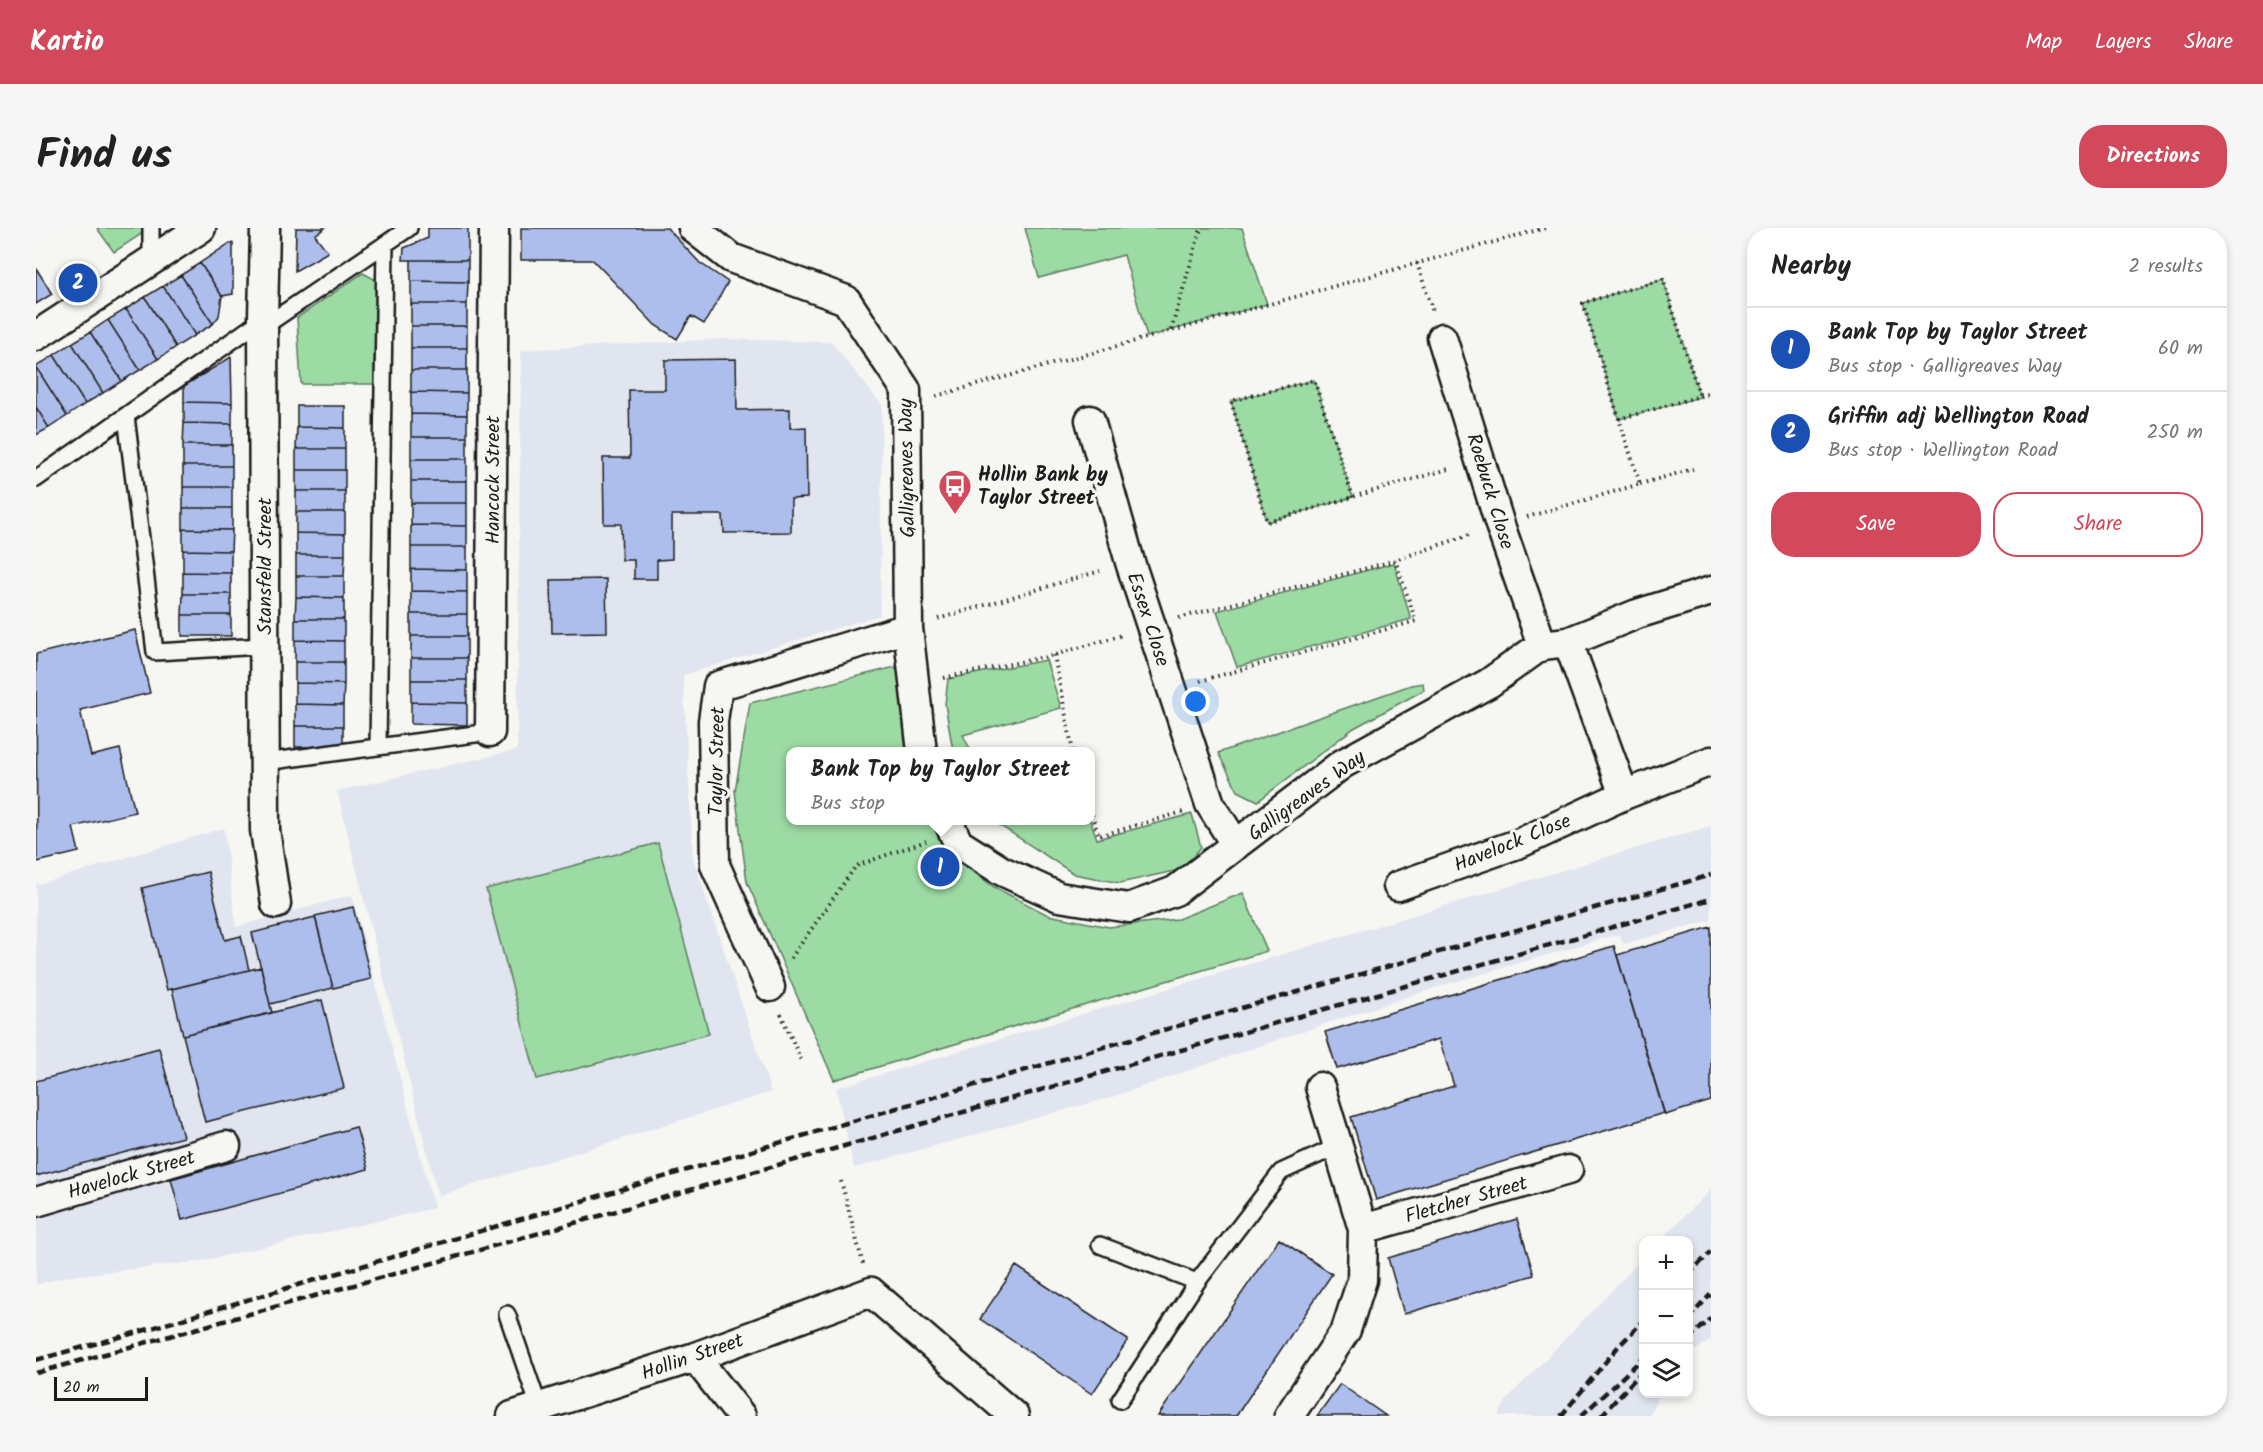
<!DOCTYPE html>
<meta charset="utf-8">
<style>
body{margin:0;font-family:Kalam,sans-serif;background:#f6f6f6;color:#222}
.controls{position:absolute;right:18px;bottom:18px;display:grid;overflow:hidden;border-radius:12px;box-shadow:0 3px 9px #0003}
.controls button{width:54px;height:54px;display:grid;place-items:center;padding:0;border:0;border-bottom:2px solid #e0e0e0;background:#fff;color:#222;font:30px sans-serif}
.scale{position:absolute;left:18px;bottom:15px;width:94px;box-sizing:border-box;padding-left:6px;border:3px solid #1c1c1c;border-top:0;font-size:16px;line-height:21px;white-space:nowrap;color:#1c1c1c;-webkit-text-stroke:4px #f6f6f2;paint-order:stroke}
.you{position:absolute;left:1160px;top:474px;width:21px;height:21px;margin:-15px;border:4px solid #fff;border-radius:50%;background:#1a73e8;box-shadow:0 0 0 9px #1a73e833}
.badge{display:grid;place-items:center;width:39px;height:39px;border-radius:50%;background:#d1495b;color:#fff;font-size:20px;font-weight:700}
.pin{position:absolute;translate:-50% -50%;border:3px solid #fff;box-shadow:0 2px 6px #0006}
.popup{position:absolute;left:750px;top:519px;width:309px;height:78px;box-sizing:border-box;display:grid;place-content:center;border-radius:12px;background:#fff;filter:drop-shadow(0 2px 4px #0005);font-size:20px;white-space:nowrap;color:#767676}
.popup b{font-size:22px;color:#222}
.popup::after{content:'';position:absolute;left:50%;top:100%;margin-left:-12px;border:12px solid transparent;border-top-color:#fff}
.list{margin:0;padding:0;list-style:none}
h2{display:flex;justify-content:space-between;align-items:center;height:78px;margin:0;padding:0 24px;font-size:26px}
h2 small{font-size:20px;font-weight:400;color:#767676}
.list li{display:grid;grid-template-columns:39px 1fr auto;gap:18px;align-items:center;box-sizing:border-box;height:84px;padding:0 24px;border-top:2px solid #e0e0e0}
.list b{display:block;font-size:22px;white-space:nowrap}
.list p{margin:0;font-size:20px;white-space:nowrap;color:#767676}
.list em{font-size:20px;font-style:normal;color:#767676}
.actions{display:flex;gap:12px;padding:18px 24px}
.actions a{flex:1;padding:14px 0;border:2px solid #d1495b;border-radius:24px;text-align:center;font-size:21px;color:#d1495b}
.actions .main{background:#d1495b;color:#fff}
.icon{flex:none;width:33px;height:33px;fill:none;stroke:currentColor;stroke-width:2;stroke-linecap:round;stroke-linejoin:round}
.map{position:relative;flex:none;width:1675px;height:1188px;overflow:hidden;border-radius:24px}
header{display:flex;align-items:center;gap:36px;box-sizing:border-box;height:84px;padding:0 30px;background:#d1495b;color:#fff}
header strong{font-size:28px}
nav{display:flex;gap:33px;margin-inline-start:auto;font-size:21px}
.intro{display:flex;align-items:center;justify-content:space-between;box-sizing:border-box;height:144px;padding:0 36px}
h1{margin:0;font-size:42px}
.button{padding:15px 27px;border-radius:24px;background:#d1495b;color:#fff;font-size:21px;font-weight:700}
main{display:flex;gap:36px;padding:0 36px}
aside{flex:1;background:#fff;border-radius:24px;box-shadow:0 3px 9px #0003}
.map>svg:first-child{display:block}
.built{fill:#e0e5f0}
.green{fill:#9ddba4;stroke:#5c7c60;stroke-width:1.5}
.building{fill:#adbeed;stroke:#1c1c1c;stroke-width:1.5}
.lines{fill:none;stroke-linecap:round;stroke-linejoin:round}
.lane-casing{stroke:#1c1c1c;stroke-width:20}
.street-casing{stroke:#1c1c1c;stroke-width:33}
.path{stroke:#1c1c1c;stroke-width:4;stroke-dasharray:1.5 4.5;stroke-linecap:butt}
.lane{stroke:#f6f6f2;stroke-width:15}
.street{stroke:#f6f6f2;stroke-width:28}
.rail{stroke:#1c1c1c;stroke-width:4.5;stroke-dasharray:9 4.5;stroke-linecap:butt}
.labels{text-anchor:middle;stroke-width:6;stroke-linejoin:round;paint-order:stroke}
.street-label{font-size:20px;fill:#1c1c1c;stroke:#f6f6f2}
.poi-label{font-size:20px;font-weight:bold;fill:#1c1c1c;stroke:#f6f6f2;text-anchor:start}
</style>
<header>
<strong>Kartio</strong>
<nav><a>Map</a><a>Layers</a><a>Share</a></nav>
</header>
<div class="intro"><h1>Find us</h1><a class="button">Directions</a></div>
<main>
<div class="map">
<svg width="1675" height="1188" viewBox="0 0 1675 1188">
<rect width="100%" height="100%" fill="#f6f6f2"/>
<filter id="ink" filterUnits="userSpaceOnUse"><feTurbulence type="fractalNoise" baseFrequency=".0167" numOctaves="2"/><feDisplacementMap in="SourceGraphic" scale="12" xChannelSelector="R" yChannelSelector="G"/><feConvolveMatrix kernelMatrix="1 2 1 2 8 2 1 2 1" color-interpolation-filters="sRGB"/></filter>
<g filter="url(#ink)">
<path class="built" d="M689 111 795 114 846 177 844 387 647 447 657 630 735 864 402 968 301 563 481 522 485 122Z
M1675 598V692L1588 716 1583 706 1408 757 1258 806 1076 869 818 940 800 860Z
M188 600 200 699 316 667 398 980 166 1033 27 1049 0 1057V657Z
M1675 961V1112L1653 1126 1652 1012H1625Z
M1607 1030 1608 1166H1624L1612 1188H1462L1471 1171Z"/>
<path class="green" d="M61 0H109L110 3 78 24Z
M989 0H1206L1231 76 1111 109 1088 27 1003 50Z
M327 45 340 52 338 156H265L261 90Z
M1627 51 1664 169 1583 191 1547 75Z
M1278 152 1317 269 1231 294 1195 173Z
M1358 335 1375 391 1201 439 1181 383Z
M1010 432 1025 480 927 507 935 523H917L909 476 912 451Z
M859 439 867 452 869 504 873 523 754 524V592L896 593 911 624 958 659 1012 687 1073 699 1142 691 1207 665 1231 723 798 852 711 654 699 563 714 475Z
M1387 455 1388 462 1318 500 1222 573 1202 563 1182 525 1375 457Z
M1156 586 1165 619 1147 641 1084 655 1038 646 957 593 1054 591 1061 611Z
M622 615 673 806 501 851 450 661Z"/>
<path class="building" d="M260 0H289L279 7 292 24 259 43Z
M392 0H432V32H367L368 20 392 10Z
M485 0H631L664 35 692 54 668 96 655 88 641 111 619 97 557 32H485Z
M194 15H197V66L186 68 164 35Z
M375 32H432V54L375 53Z
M164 35 186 68 183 88 177 96 145 47Z
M0 40 16 66 0 76Z
M145 47 177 96 159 107 127 58Z
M375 53 432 54 431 76H375Z
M127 58 159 107 140 119 109 69Z
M109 69 140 119 122 131 90 81Z
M375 76H431V98H375Z
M90 81 122 131 104 142 72 92Z
M72 92 104 142 86 153 54 104Z
M375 98H431V120H375Z
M54 104 86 153 67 165 36 115Z
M36 115 67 165 49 176 18 127Z
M375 120H431V142H375Z
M18 127 49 176 31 188 0 139Z
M195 129 196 175 148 174V158Z
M700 131 701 182 754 181V200L770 199 771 270 755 271V304L688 305 687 287H636V331L621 332V351H598V332H586L585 296H568L567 230H594L593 162H629V132Z
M0 139 31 188 13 200 0 179Z
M375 142H431V165L375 164Z
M375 164 431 165V187L375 186Z
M148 174 196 175V196L148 195Z
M261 178H309V200L261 199Z
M0 179 13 200 0 207Z
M375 186 431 187V209H375Z
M148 195 196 196V217H147Z
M261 199 309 200V221H260Z
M375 209H431V231H375Z
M147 217H196V238H147Z
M260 221H309V242H260Z
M375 231H431V253H375Z
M147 238H196V259H147Z
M260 242H309V263H260Z
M375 253H431V275H375Z
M147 259H196V280H147Z
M260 263H309V284H260Z
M375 275H431V298L375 297Z
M147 280H196V302L147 301Z
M260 284H309V306L260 305Z
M375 297 431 298V319H375Z
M147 301 196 302 195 323 147 322Z
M260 305 309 306V327H260Z
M375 319H431V342L375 341Z
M147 322 195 323V345L147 344Z
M260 327H309L308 348H260Z
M375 341 431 342V364L375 363Z
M147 344 195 345V366H147Z
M260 348H308V370L260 369Z
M570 351 571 404 516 405 515 352Z
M375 363 431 364V386H375Z
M147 366H195V387H146Z
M260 369 308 370V391H259Z
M375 386H431V408H375Z
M146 387H195V408H146Z
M259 391H308V413L259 412Z
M99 402 114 465 44 482 55 528 84 521 99 584 37 599 43 624 1 634 0 426Z
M375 408H431V430H375Z
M259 412 308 413V434H259Z
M375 430H431V452H375Z
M259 434H308V456L259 455Z
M375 452H431V475L375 474Z
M259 455 308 456 307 477 259 476Z
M375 474 431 475V497L375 496Z
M259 476 307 477V498H259Z
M259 498H307V519H259Z
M172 644 189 712 205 708 213 742 131 762 106 660Z
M317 679 335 751 297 760 279 688Z
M279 689 297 760 234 776 216 705Z
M1675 699V873L1629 887 1581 727Z
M1578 718 1628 885 1340 972 1315 889 1418 858 1403 811 1301 841 1289 804Z
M225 739 236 785 147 807 136 761Z
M286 772 308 860 169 894 147 807Z
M123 820 147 909 0 948V853Z
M320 899 332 941 146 992 135 951Z
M1481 991 1498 1047 1368 1086 1352 1030Z
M1243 1011 1296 1046 1200 1188H1122Z
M980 1038 1092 1112 1056 1166 944 1091Z
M1304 1156 1350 1188H1281Z"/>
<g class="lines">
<defs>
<path id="lane" d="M115 33V0
M227 99 373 0
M90 188 119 424 228 418
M0 251 227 91
M342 519 349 16
M229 534 454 504
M1064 1017 1161 1054 1245 944 1302 918
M471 1086 503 1179
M1084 1172 1161 1054"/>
<path id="street" d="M229 0 227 91 229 602 240 676
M657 0 695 30 810 72 870 162 872 400 886 524
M0 108 165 0
M1406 110 1464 297 1506 417
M1054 192 1094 334 1174 576 1200 617
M1532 414 1588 567
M454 504 458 0
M912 592 922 615 966 643 1023 669 1093 680 1139 663 1306 536 1453 455 1506 417 1532 414 1601 386 1675 363
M1362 658 1484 615 1588 567 1675 533
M734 759 679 637 677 493 682 458 872 400
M0 974 190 918
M1327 1001 1532 942
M659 1129 705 1188
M476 1188 659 1129 835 1064 978 1188
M1253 1188 1310 1102 1326 1052 1327 1001 1284 859"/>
</defs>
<use href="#lane" class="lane-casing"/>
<use href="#street" class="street-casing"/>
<path class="path" d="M1381 35 1397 84
M1135 102 1165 0
M900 168 1509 0
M1583 191 1547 75 1627 51 1664 169
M1604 256 1657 241
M1317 269 1278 152 1195 173 1231 294 1416 240
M1491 289 1604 256 1583 191 1675 165
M1143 390 1350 335 1436 306
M902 391 1064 343
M1018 427 1037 524
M908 450 1018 427 1087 407
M1164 453 1380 393 1359 332
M1054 581 1063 608 1147 584
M755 730 820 638 890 613
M745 786 766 835
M805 953 827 1036"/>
<use href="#lane" class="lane"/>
<use href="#street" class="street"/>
<path class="rail" d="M1652 1047 1675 1024
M1652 1091 1675 1066
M1652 1111 1675 1091
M0 1132 106 1103 1071 818 1675 647
M0 1145 419 1029 1675 671
M1525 1188 1581 1120 1608 1092
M1545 1188 1608 1129
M1565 1188 1608 1141"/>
</g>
</g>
<defs>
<symbol id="bus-pin" viewBox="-11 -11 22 30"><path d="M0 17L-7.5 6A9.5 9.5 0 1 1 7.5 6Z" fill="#d1495b" stroke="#f6f6f2"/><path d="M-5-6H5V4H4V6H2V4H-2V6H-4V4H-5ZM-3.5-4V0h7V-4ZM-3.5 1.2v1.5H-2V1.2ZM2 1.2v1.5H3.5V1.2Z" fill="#fff"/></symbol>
</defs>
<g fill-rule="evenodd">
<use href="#bus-pin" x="900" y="239" width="38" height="52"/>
</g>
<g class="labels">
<g class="street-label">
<text transform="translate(870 240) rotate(-91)" y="7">Galligreaves Way</text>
<text transform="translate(456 252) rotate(-90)" y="7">Hancock Street</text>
<text transform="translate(1455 263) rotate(73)" y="7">Roebuck Close</text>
<text transform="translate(228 338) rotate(-90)" y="7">Stansfeld Street</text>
<text transform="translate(1113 391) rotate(72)" y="7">Essex Close</text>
<text transform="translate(680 533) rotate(-89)" y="7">Taylor Street</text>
<text transform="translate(1270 567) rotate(-36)" y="7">Galligreaves Way</text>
<text transform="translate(1476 614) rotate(-22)" y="7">Havelock Close</text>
<text transform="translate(95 946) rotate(-16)" y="7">Havelock Street</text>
<text transform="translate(1430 971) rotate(-16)" y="7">Fletcher Street</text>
<text transform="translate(656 1128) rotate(-19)" y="7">Hollin Street</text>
</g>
<g class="poi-label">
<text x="942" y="253">Hollin Bank by<tspan x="942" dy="23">Taylor Street</tspan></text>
</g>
</g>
</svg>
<div class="controls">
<button>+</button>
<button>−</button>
<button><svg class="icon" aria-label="layers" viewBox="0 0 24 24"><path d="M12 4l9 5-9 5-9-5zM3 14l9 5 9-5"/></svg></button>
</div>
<div class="scale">20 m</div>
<div class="you"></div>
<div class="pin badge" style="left:904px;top:639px;background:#1a4fb4">1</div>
<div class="popup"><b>Bank Top by Taylor Street</b>Bus stop</div>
<div class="pin badge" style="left:42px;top:55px;background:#1a4fb4">2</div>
</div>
<aside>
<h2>Nearby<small>2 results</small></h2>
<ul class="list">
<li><span class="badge" style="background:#1a4fb4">1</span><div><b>Bank Top by Taylor Street</b><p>Bus stop · Galligreaves Way</p></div><em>60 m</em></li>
<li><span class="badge" style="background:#1a4fb4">2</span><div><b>Griffin adj Wellington Road</b><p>Bus stop · Wellington Road</p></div><em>250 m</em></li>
</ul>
<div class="actions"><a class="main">Save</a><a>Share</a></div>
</aside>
</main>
